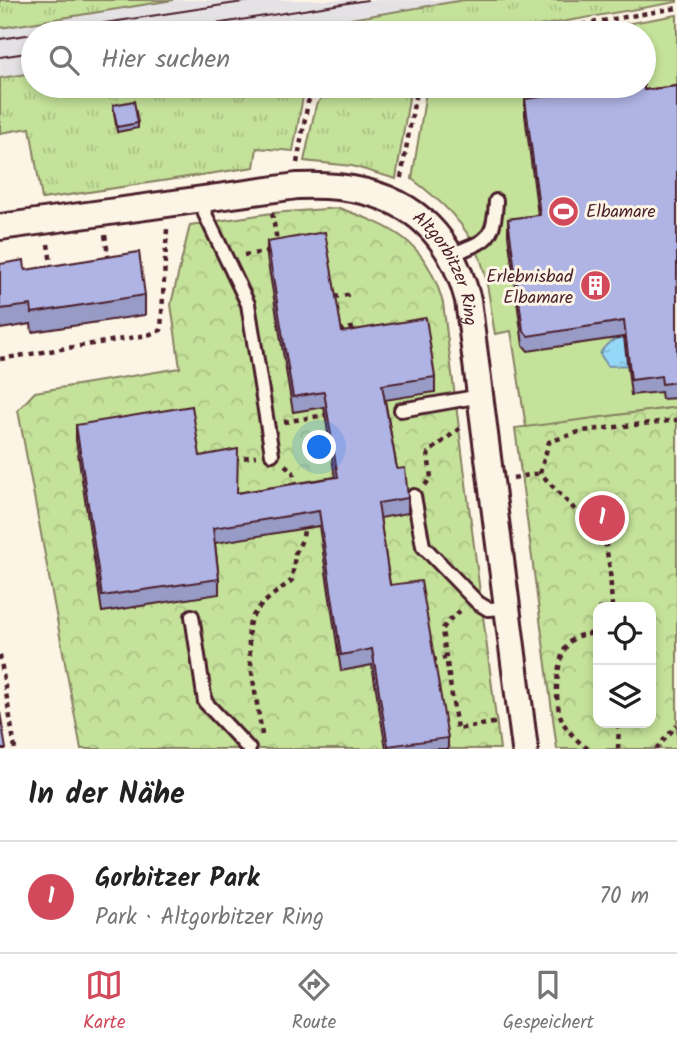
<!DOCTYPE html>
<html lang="de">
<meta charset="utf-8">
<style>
body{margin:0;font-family:Kalam,sans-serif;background:#f2f2f2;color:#222}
.controls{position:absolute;right:21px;bottom:21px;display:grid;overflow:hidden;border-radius:14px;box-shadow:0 4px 10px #0003}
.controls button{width:63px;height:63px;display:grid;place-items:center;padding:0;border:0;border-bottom:2px solid #e0e0e0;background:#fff;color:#222;font:35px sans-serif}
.you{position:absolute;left:320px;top:448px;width:24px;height:24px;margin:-18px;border:5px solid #fff;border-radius:50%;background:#1a73e8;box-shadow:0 0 0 10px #1a73e833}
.badge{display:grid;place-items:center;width:46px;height:46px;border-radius:50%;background:#d1495b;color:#fff;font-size:23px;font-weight:700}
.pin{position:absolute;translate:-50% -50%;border:4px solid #fff;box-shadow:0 2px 7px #0006}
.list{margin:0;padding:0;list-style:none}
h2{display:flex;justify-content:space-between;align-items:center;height:91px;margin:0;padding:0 28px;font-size:30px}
h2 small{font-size:23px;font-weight:400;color:#767676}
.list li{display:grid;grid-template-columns:46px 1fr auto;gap:21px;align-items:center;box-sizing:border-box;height:112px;padding:0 28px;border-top:2px solid #e0e0e0}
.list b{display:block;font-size:26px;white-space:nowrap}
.list p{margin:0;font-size:23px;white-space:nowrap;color:#767676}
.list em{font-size:23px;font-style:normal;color:#767676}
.icon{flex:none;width:38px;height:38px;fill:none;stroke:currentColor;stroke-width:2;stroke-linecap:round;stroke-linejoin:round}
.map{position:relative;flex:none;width:677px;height:749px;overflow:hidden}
.search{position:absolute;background:#fff;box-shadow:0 4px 10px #0003;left:21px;right:21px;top:21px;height:77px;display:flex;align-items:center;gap:18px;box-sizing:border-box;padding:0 24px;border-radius:38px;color:#767676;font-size:26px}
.sheet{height:203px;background:#fff}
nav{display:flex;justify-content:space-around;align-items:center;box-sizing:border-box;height:98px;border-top:2px solid #e0e0e0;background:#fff;font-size:19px;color:#767676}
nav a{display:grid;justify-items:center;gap:4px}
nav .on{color:#d1495b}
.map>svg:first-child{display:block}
.built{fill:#e5e2e5}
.grass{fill:url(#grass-tufts);stroke:#878062;stroke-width:2}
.park{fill:url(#park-crowns);stroke:#878062;stroke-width:2;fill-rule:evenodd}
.garden{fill:#c4e299;stroke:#878062;stroke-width:2}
.water{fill:url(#water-ripples);stroke:#768da5;stroke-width:2}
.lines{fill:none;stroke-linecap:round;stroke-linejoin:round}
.lane-casing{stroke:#4a1f2b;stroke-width:18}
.street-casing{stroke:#4a1f2b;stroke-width:30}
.path{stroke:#4a1f2b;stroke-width:4.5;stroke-dasharray:5 5;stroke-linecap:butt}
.lane{stroke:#fcf5e5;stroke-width:12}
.street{stroke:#fcf5e5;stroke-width:24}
.tram{stroke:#4a1f2b;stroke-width:2}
.wall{fill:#979bc5;stroke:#4a1f2b;stroke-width:2}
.building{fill:#b0b4e5;stroke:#4a1f2b;stroke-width:2}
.labels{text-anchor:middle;stroke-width:6;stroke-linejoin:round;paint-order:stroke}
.poi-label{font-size:18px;fill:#4a1f2b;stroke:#fcf5e5;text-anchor:start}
.street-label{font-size:18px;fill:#4a1f2b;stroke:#fcf5e5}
</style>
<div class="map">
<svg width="677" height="749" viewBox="0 0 677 749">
<defs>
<pattern id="grass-tufts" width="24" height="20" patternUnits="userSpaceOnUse" patternTransform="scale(1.75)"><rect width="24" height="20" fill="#c4e299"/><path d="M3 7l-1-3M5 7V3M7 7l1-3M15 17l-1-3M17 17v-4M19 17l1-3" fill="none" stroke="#aac184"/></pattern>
<pattern id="park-crowns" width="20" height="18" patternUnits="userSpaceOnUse" patternTransform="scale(1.75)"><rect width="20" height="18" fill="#c4e299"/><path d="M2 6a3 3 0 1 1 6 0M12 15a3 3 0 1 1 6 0" fill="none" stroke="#aac184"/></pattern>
<pattern id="water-ripples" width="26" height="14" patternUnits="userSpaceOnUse" patternTransform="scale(1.75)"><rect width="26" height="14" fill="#94d7f6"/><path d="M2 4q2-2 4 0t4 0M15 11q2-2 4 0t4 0" fill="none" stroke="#81b8d3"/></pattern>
</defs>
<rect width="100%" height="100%" fill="#fcf5e5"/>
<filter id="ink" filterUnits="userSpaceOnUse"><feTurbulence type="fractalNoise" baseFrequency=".0143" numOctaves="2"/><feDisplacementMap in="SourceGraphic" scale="14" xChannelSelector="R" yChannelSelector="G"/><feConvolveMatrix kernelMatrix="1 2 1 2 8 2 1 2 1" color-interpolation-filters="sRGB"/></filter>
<g filter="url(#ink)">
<path class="built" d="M173 0H464L267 33H33V73L0 78V28Z"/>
<path class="grass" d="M0 0H173L0 28Z
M464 0H677V2L499 33H267Z
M33 73V86H305L293 151 257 148 254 167 42 199 30 128 0 133V78Z
M331 86H411L396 179 352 166 304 161 316 105Z"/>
<path class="park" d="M339 208C395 228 426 241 443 303L500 749H81L18 410 35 392 180 368 171 304 190 225 272 213Z
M677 407V749H557L515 428ZM598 607H651V723H598Z"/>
<path class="garden" d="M677 15V407L526 427 511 331 495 334C490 309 489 281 480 258 467 224 440 200 412 179L427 86H644V33H574Z"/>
<path class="water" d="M624 337 629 340 634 365 608 366 600 354C604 345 614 338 624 337Z"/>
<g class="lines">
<defs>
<path id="lane" d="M203 199 205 214 248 304 272 454
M451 255C486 240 494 242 496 201
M401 410 481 396
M414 496 423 546 478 603 488 609 507 608
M192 616 205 702 249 749"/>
<g id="street">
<path id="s1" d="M0 227 297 186C384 182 445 212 468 300L525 749"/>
</g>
</defs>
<use href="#lane" class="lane-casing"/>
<use href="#street" class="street-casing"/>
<path class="path" d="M533 33 677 8
M297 163 308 102 317 86
M401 178 417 86
M272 213 278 246
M105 235 109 261
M48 244 52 270
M244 255 273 251
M334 297 353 294
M339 330 358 327
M0 359 148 335 161 330 167 229
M284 422 325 415
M234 459 256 456
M285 465 293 472 297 488
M513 478 540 473
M425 485 431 478 428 453 460 428
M612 607 610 569 605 541 540 473 549 442 582 431 677 420
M460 611 448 621 442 630 457 729 499 722
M0 655 15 749
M432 660 446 658
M262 735C259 712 244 639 250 622 256 605 279 591 292 580L295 554 303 538 304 529
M588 749C578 742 567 731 562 720 553 701 555 647 576 637 582 634 592 634 598 633
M618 749 619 723
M656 749 677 725"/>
<use href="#lane" class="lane"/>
<use href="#street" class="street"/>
<path class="tram" d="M39 33 256 0
M158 33 367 0
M0 39 33 34
M0 57 33 52"/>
</g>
<path class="wall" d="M677 86V398L662 399 661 392 631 395 624 337 528 351 523 345 508 235V219L538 215 525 115V99L644 90Z
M113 105 138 123V128L117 132Z
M267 242 342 332 435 377V392L385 400 397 469 408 498V513L380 518 390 585 448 738V749H386L372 665 341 671 319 526 215 543 219 579V594L102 612 76 440V425L200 456 237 493 335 477 324 407 293 412 267 257Z
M0 264 145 295V315L32 332 31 324 0 329Z"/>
<path class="building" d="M626 86H644V90L677 86V382L662 384 661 376 631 380 624 321 528 336 523 330 508 219 540 215 525 99Z
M134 101 138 123 117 127 113 105Z
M325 232 342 332 426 318 435 377 382 385 397 469 405 468 408 498 378 503 390 585 421 581 448 738 388 746 372 649 341 655 319 511 213 528 219 579 102 596 76 425 192 406 200 456 238 449 237 493 338 477 324 392 293 397 267 242Z
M139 252 145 295 32 313 31 305 0 309V264L24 260 25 270Z
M0 712 6 749H0Z"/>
</g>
<defs>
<symbol id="stadium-disc" viewBox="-11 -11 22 22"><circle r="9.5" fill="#d1495b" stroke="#fcf5e5"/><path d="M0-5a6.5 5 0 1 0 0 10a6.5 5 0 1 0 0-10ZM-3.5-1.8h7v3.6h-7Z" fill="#fff"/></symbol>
<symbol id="building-disc" viewBox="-11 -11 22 22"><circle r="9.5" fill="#d1495b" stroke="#fcf5e5"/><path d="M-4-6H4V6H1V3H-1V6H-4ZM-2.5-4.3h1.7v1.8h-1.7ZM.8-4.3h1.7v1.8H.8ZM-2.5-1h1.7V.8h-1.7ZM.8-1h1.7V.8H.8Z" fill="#fff"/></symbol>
</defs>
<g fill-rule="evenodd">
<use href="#stadium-disc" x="546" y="194" width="35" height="35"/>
<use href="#building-disc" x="578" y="268" width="35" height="35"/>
</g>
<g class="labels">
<g class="poi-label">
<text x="586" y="217">Elbamare</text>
<text x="573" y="282" text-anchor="end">Erlebnisbad<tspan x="573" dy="21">Elbamare</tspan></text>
</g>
<g class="street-label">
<text dy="6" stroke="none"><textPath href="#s1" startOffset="488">Altgorbitzer Ring</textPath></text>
</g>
</g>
</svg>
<div class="controls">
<button><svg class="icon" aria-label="locate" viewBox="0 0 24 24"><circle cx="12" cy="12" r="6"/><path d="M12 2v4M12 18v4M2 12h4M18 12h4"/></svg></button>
<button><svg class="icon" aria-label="layers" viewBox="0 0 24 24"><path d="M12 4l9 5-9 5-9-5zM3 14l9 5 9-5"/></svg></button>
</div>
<div class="you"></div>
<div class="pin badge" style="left:602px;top:518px">1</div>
<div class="search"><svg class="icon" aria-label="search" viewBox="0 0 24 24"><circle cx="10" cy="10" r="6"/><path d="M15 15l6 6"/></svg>Hier suchen</div>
</div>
<section class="sheet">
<h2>In der Nähe<small></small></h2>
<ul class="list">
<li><span class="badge">1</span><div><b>Gorbitzer Park</b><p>Park · Altgorbitzer Ring</p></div><em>70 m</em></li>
</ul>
</section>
<nav>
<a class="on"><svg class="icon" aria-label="map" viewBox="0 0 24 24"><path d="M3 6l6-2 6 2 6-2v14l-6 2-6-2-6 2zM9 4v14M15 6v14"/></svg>Karte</a>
<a><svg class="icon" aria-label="directions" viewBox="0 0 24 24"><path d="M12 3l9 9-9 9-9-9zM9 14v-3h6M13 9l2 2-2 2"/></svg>Route</a>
<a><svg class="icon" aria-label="saved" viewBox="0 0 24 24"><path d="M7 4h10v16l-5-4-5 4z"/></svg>Gespeichert</a>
</nav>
